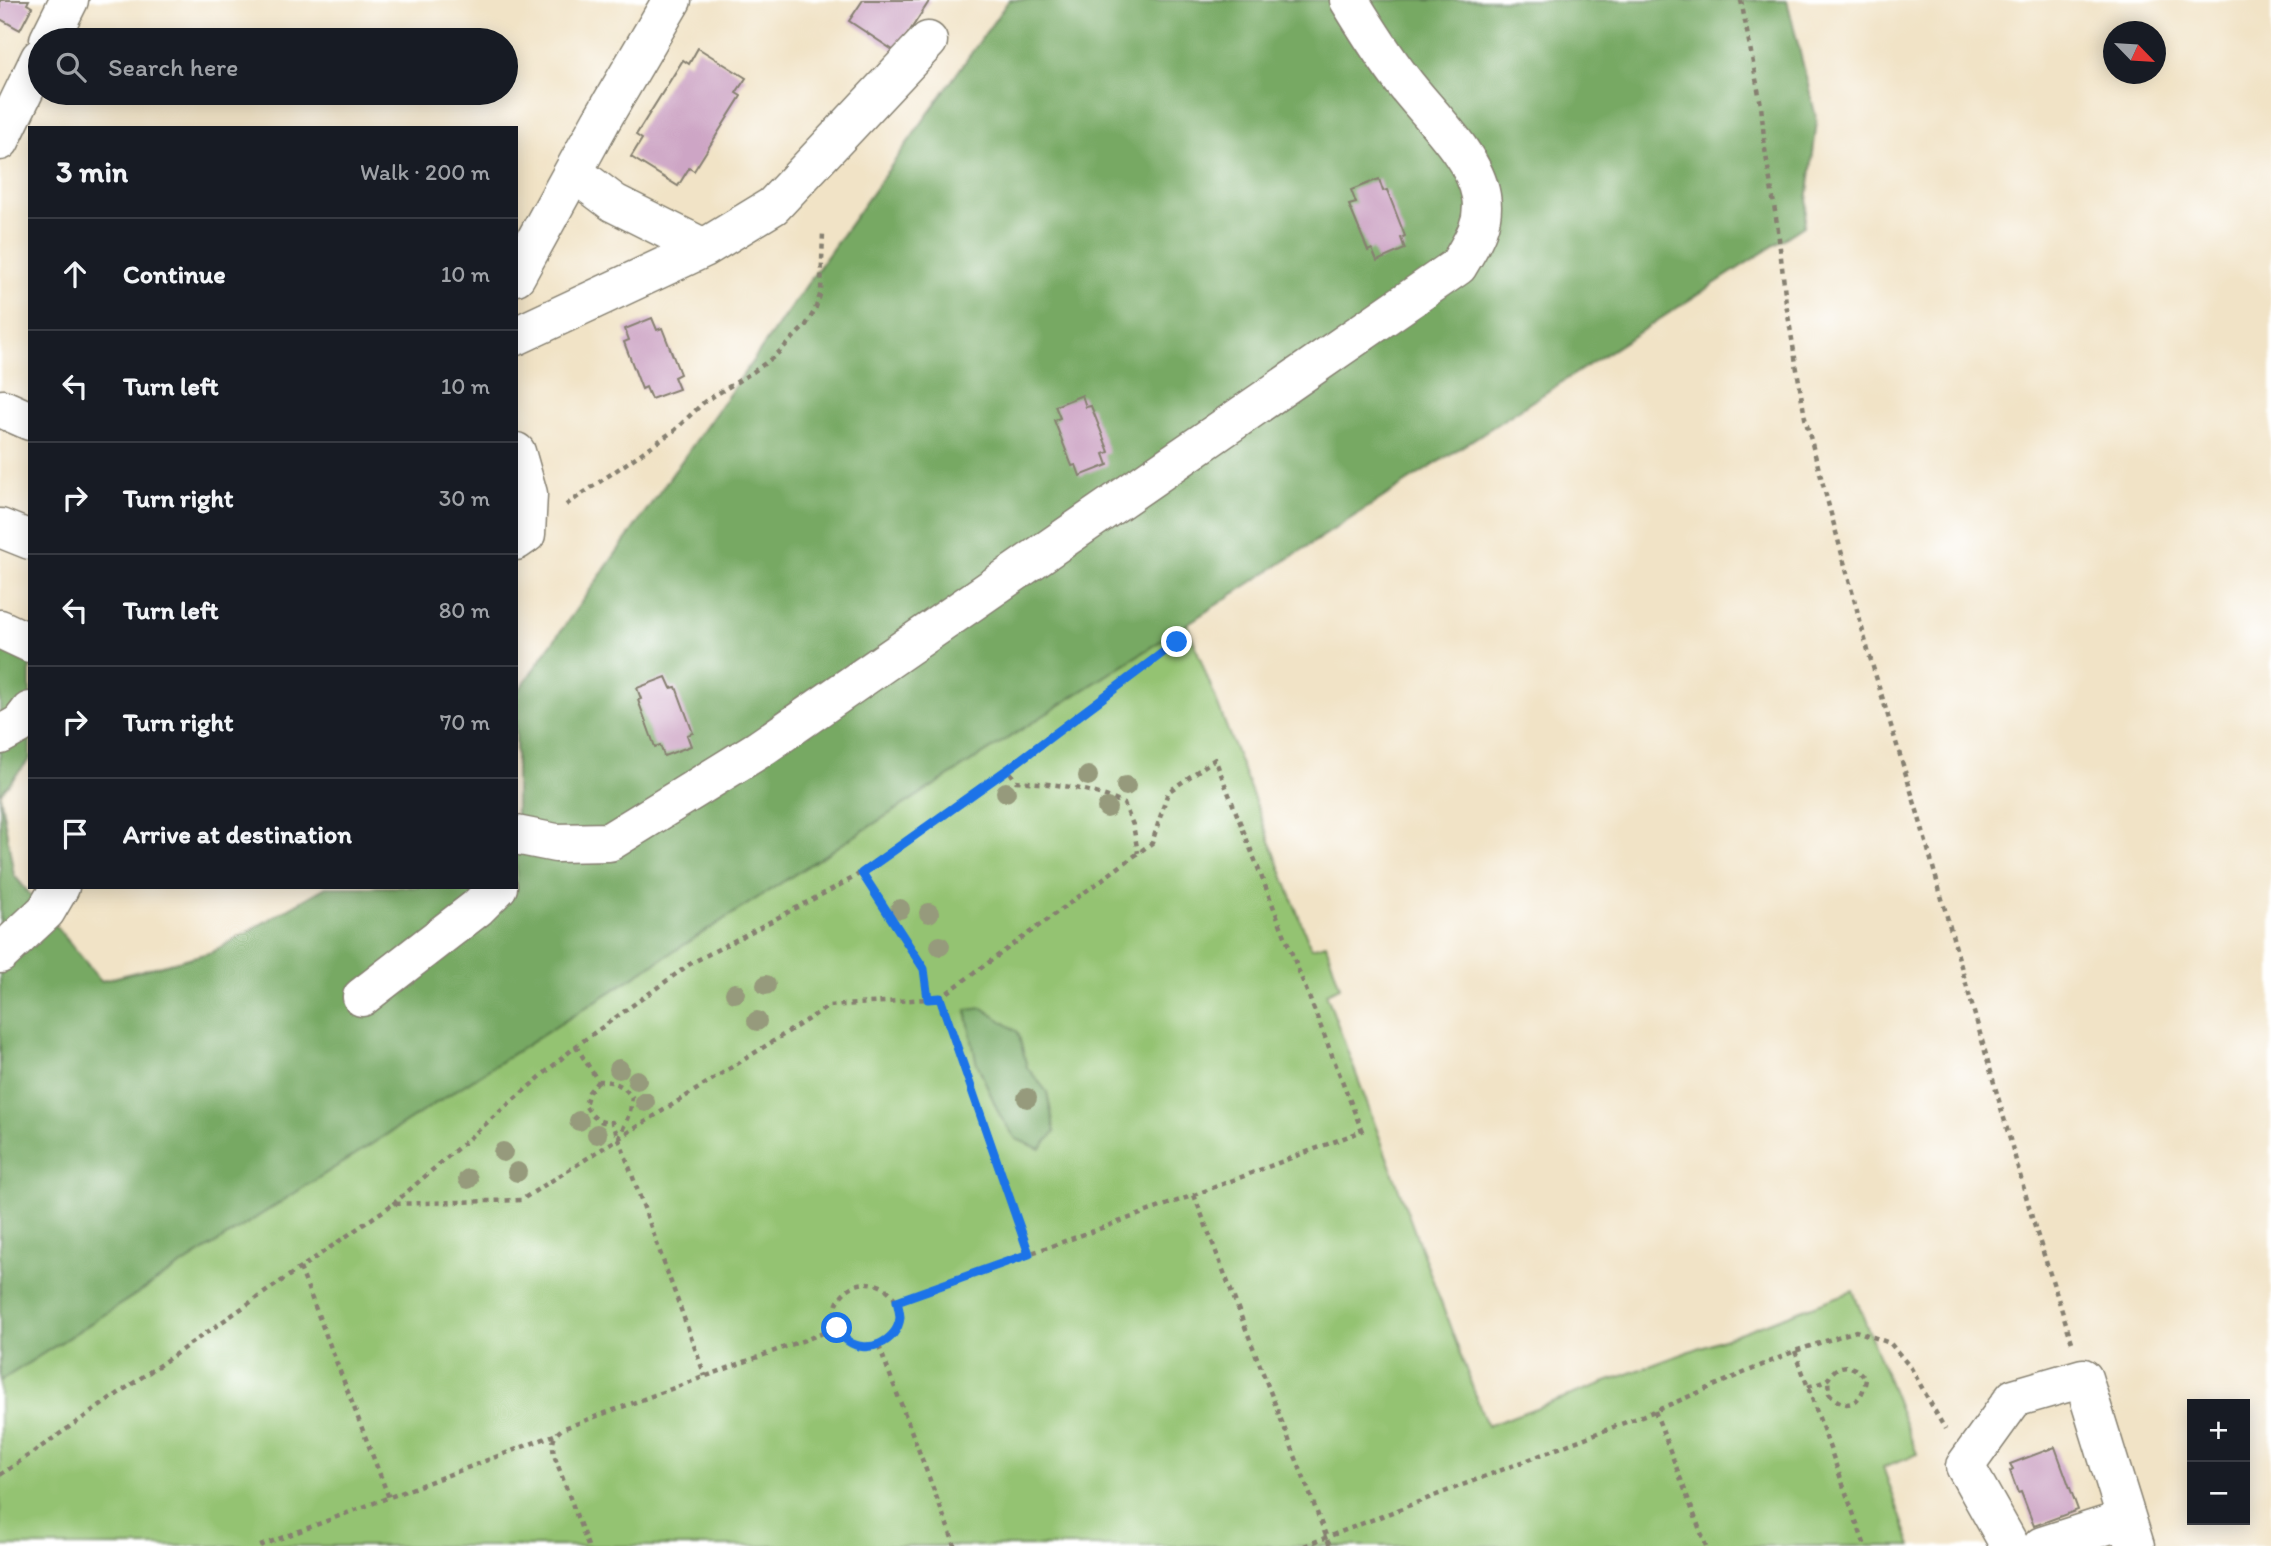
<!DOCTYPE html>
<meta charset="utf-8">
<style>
body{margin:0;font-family:Itim,sans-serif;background:#20242c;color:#f1f3f6}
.controls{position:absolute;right:21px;bottom:21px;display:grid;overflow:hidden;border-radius:0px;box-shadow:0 4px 18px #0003}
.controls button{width:63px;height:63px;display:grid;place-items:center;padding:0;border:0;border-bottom:2px solid #363941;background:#171b24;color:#f1f3f6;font:35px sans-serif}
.compass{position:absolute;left:2103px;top:21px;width:63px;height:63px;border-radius:50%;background:#171b24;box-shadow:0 4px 18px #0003;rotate:115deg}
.stop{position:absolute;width:21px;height:21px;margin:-16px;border:5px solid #1a73e8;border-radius:50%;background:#fff}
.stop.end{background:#1a73e8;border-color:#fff;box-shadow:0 2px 7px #0008}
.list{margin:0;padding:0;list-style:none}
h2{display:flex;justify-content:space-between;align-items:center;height:91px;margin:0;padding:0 28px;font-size:30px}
h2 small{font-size:23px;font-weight:400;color:#9ea1a6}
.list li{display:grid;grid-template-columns:46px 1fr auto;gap:21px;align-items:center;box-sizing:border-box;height:112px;padding:0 28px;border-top:2px solid #363941}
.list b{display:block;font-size:26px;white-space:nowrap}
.list em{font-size:23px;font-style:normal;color:#9ea1a6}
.icon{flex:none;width:38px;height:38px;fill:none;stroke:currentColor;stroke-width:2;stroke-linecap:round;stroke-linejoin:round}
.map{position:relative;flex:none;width:2271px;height:1546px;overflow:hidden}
.search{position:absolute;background:#171b24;box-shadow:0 4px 18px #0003;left:28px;top:28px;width:490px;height:77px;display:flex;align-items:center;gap:18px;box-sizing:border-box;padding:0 24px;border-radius:38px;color:#9ea1a6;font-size:26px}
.panel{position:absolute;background:#171b24;box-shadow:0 4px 18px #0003;left:28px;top:126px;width:490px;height:763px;border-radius:0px}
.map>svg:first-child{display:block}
.green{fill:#94c372;stroke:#587047;stroke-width:2}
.forest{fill:#77a964;stroke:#4a6240;stroke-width:2}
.building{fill:#cda5c5}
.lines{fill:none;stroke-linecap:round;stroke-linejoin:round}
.minor-casing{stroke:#868071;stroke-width:41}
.path{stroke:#868071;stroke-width:4.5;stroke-dasharray:5 5;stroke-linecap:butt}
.minor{stroke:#fff;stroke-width:38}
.tree{fill:#969a7b}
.route{stroke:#1a73e8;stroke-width:9}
</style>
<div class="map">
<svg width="2271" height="1546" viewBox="0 0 2271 1546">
<rect width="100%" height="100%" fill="#fff"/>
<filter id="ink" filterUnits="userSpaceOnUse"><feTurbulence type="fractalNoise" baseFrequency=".0143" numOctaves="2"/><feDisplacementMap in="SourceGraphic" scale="14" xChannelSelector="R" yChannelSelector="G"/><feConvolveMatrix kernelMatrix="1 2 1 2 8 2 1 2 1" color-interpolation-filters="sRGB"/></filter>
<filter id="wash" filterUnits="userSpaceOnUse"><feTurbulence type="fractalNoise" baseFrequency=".00686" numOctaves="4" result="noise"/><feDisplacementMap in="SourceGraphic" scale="28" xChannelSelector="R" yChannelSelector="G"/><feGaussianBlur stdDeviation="1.57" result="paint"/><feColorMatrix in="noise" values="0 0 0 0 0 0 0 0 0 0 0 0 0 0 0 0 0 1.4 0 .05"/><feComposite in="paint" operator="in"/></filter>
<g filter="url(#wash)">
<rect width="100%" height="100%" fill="#f1e3c6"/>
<path class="green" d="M1187 624 1311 948 1326 944 1340 987 1326 993 1487 1426 1853 1291 1917 1454 1883 1467 1911 1546H0V1381Z"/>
<path class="forest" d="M1009 0H1787L1817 121 1804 226 1187 624 0 1381V645L30 666V759L0 794 14 875 101 981 212 952 326 887H516V694Z
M983 1008 1018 1032 1027 1067 1047 1092 1055 1132 1040 1149 1016 1139 1000 1116 976 1061 966 1010Z"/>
<g id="blocks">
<path class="building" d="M0 0H29L27 4 32 7 20 30 0 19Z
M863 0H930L896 52 849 21Z
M698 48 746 78 736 93 741 96 694 171 689 168 678 186 631 157 642 139 636 135 683 60 689 64Z
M1379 179 1383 191 1387 190 1405 236 1401 238 1405 249 1377 261 1372 249 1368 251 1349 205 1356 203 1351 190Z
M652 318 657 330 662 328 680 374 674 377 679 389 651 399 646 387 642 389 624 342 629 340 625 329Z
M1082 395 1086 407 1091 406 1109 452 1104 454 1108 465 1080 476 1076 465 1072 466 1054 420 1060 418 1055 406Z
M666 677 671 688 676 687 693 733 687 735 691 746 664 756 660 745 655 747 638 700 641 699 637 688Z
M2055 1447 2078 1510 2034 1526 2021 1492 2018 1493 2010 1471 2013 1469 2010 1464Z"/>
</g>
</g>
<g filter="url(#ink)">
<use href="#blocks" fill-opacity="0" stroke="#868071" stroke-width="2"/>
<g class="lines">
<defs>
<path id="minor" d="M49 40 69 0
M0 141 40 58
M573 172 614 203 704 248
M516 276 601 121 672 0
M516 336 704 248 773 206 928 41
M3 409 30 421
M516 452 528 494 526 534 516 541
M0 528 30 540
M0 629 30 643
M0 735 20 724 30 711
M516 835 556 843 609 842 758 750 1458 266C1471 244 1486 223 1481 196 1474 155 1428 114 1403 81 1383 55 1366 28 1349 0
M0 954 46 911 60 887
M362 997 477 908 498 887
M2010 1546 1965 1466 2014 1398 2083 1378 2135 1546
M2042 1546 2126 1519"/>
</defs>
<use href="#minor" class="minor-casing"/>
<path class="path" d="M1741 0 1761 105 1765 149 1778 230 1786 303 1805 418 1869 654 1918 814 2033 1221 2072 1342
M566 505 675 430 704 402 753 372 775 356 806 325 815 310 821 292 823 232
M1008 769 1176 642
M862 873 924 969 928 999
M940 998 1029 1254
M576 1046 598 1081C614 1081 622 1084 632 1097L630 1112 619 1138
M598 1081 589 1092 585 1105C591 1115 599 1125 612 1122L619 1139 705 1376
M1194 1195 1330 1546
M393 1204 576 1046 690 964 853 878 1008 769 1016 781C1053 784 1090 787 1124 804L1133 825 1138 853
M300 1268 389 1498
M835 1315a32 32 0 1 1 64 0a32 32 0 1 1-64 0Z
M879 1346 955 1546
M1795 1351 1865 1546
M1808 1387C1814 1385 1820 1384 1825 1381 1831 1377 1828 1378 1832 1373 1844 1360 1857 1368 1866 1379 1863 1402 1846 1414 1829 1393L1828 1380
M1655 1411 1706 1546
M0 1475 393 1204 521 1200 829 1006 940 998 1152 843 1168 792 1215 759 1362 1131 1194 1195 897 1301
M260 1546 554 1435
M588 1546 554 1455C552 1443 552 1437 562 1429L837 1328
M1304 1546 1655 1411 1795 1351 1856 1331 1890 1343 1911 1368 1945 1429"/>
<use href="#minor" class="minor"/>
</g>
<g class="tree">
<circle cx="1088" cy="776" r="10"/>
<circle cx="1126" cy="786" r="10"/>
<circle cx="1006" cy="792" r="10"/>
<circle cx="1107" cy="808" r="10"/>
<circle cx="900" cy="909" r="10"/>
<circle cx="929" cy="913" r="10"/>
<circle cx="940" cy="946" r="10"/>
<circle cx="766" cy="985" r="10"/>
<circle cx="735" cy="993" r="10"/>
<circle cx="757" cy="1021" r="10"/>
<circle cx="619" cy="1069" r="10"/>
<circle cx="637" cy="1080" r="10"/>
<circle cx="1027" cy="1098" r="10"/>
<circle cx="645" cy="1102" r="10"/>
<circle cx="579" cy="1121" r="10"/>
<circle cx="597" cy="1134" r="10"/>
<circle cx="503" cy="1152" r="10"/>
<circle cx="517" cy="1172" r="10"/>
<circle cx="468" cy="1179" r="10"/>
</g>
</g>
<g class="lines" filter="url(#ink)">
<path class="route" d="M837 1328C840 1332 843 1338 848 1341 867 1355 897 1342 900 1318 900 1313 898 1306 897 1301L1029 1254 940 998 928 999 924 969 862 873 1008 769 1177 642"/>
</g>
</svg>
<div class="controls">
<button>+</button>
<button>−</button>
</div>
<svg class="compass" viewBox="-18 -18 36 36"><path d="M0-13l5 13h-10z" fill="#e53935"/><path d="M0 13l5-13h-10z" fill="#9ea1a6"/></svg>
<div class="stop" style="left:837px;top:1328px"></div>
<div class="stop end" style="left:1177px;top:642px"></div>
<div class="search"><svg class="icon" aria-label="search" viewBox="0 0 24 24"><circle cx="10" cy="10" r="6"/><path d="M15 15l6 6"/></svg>Search here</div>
<section class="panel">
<h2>3 min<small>Walk · 200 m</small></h2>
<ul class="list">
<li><svg class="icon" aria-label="ahead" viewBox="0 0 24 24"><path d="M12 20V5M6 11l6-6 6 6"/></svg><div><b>Continue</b></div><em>10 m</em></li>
<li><svg class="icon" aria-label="left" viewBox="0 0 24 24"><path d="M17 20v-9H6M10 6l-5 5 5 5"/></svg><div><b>Turn left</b></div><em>10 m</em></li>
<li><svg class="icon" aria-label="right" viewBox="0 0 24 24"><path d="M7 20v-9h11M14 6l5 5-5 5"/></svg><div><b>Turn right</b></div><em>30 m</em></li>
<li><svg class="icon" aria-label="left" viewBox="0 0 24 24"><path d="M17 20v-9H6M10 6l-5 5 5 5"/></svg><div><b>Turn left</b></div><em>80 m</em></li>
<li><svg class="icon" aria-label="right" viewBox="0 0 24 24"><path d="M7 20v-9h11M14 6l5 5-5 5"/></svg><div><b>Turn right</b></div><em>70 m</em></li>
<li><svg class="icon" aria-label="arrive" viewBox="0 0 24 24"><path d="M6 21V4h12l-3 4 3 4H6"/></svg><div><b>Arrive at destination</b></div></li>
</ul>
</section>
</div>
